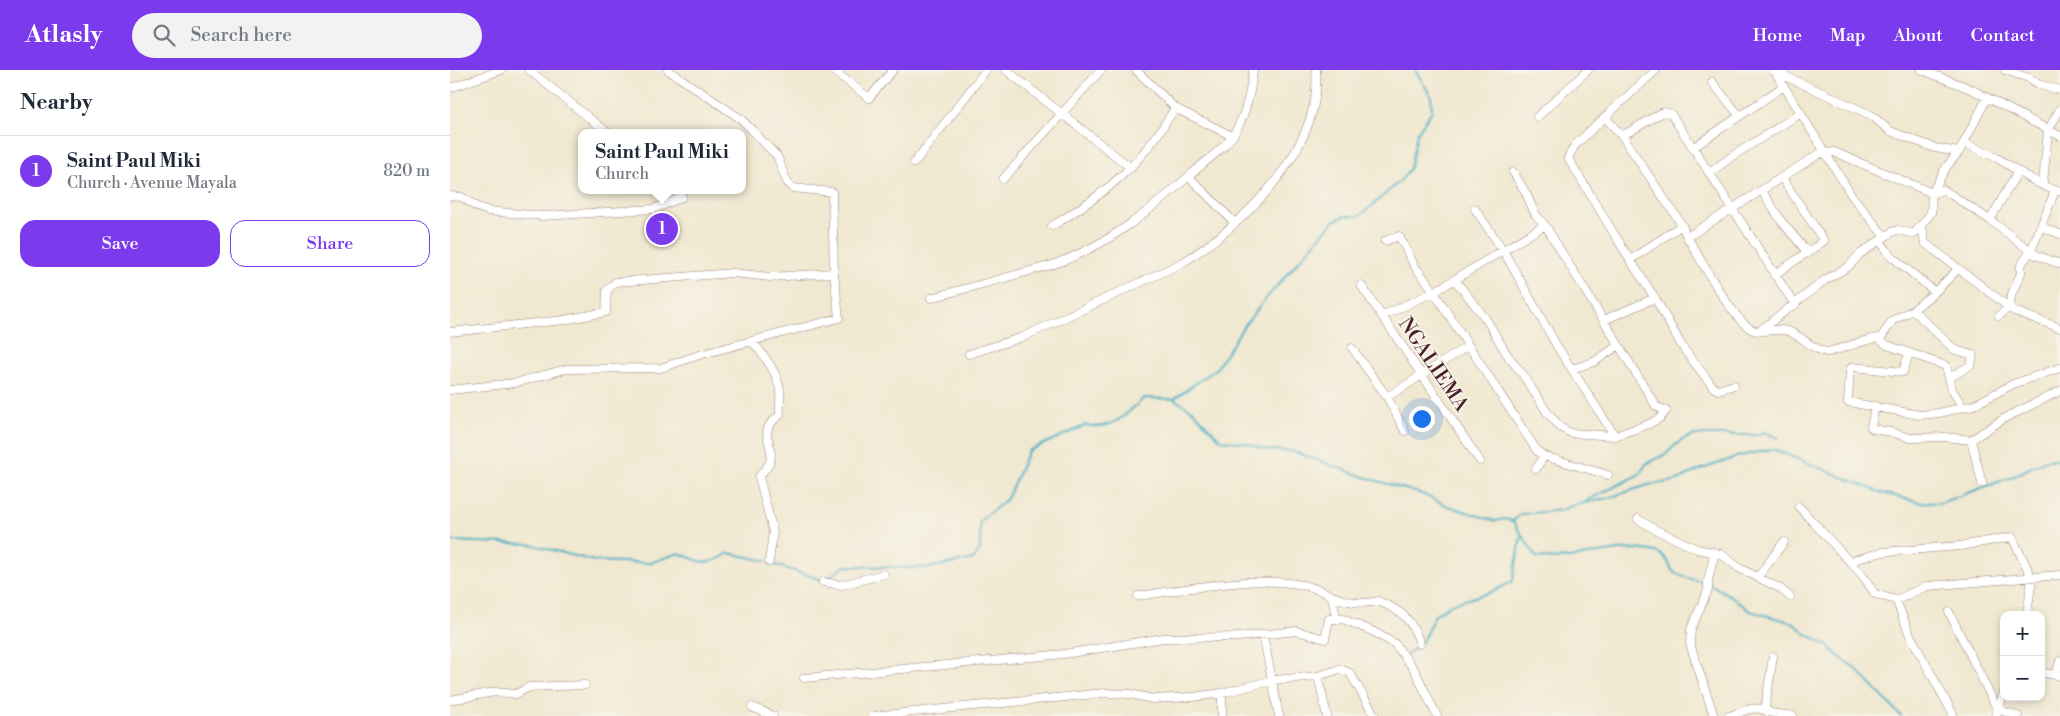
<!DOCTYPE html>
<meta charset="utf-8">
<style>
body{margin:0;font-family:"Libre Bodoni",serif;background:#f2f2f3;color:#1f2937}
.controls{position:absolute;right:15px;bottom:15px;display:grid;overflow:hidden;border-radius:10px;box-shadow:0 2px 8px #0003}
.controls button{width:45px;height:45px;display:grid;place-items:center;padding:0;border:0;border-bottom:1px solid #e0e1e3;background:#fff;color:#1f2937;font:25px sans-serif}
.you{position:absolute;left:971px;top:348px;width:18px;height:18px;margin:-12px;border:4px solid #fff;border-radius:50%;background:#1a73e8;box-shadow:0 0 0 8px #1a73e833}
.badge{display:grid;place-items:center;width:32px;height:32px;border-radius:50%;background:#7c3aed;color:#fff;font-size:16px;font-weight:700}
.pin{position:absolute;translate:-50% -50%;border:2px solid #fff;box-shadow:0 1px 5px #0006}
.popup{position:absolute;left:128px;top:59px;width:168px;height:65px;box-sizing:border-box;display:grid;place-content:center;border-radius:10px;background:#fff;filter:drop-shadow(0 1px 4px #0005);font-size:16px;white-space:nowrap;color:#747a83}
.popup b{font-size:19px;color:#1f2937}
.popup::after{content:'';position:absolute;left:50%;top:100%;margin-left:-10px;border:10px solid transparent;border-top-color:#fff}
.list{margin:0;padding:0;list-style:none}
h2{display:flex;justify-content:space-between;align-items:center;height:65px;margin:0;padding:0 20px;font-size:21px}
h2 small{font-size:16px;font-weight:400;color:#747a83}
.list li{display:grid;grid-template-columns:32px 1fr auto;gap:15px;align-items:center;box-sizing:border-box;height:70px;padding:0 20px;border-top:1px solid #e0e1e3}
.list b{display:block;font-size:19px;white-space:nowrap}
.list p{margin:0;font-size:16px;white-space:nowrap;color:#747a83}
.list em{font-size:16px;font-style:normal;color:#747a83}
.actions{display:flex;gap:10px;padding:15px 20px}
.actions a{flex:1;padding:11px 0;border:1px solid #7c3aed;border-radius:15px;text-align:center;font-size:18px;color:#7c3aed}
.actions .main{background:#7c3aed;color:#fff}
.icon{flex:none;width:28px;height:28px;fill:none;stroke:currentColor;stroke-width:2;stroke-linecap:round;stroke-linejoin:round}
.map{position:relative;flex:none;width:1610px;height:646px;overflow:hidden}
header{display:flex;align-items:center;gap:30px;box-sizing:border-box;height:70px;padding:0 25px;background:#7c3aed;color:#fff}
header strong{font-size:24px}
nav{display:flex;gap:28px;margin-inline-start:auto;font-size:18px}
.search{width:350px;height:45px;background:#f2f2f3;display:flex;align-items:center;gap:12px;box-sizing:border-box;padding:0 18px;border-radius:28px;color:#747a83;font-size:19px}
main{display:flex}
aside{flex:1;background:#fff}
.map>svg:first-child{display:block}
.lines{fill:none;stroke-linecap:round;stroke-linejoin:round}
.stream{stroke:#46aec5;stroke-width:2}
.street-casing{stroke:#9d847e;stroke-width:9}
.street{stroke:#fff;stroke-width:8}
.labels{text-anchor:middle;stroke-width:4;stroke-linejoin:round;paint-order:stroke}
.street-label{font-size:20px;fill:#4a1f2b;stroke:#f7f3e8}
</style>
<header>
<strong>Atlasly</strong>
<div class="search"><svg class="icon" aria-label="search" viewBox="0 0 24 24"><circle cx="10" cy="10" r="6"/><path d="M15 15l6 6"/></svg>Search here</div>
<nav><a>Home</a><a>Map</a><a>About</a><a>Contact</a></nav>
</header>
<main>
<aside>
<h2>Nearby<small></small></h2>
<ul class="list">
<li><span class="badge">1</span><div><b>Saint Paul Miki</b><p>Church · Avenue Mayala</p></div><em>820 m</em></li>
</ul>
<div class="actions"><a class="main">Save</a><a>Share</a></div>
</aside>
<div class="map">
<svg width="1610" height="646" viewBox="0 0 1610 646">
<rect width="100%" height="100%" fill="#f7f3e8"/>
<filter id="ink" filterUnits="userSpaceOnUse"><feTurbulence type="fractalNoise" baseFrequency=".02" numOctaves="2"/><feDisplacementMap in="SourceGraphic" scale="10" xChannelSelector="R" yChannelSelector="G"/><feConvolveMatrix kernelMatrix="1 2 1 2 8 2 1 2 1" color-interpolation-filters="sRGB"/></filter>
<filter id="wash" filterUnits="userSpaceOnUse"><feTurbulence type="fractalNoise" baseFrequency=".0096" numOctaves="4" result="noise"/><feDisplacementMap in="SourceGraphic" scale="20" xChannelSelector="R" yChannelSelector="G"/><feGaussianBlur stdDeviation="1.12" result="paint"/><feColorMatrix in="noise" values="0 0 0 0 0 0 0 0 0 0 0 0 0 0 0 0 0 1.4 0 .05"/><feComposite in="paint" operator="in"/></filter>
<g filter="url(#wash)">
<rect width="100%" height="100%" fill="#f0e8d0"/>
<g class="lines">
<path class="stream" d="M725 328 766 299 794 256 818 226 884 151 895 146H908L916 141 951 110 960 98 967 63 982 41 981 26 965 0
M1136 431 1190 404 1196 394 1216 384 1230 371 1245 365H1308L1315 362 1328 368
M1063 451 1071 444 1113 440 1121 436 1158 428 1198 415 1225 411 1249 400 1290 386 1323 379 1432 423 1469 432 1490 433 1562 407 1593 391 1610 388
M1063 451 1086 487C1125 495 1162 473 1201 481 1222 485 1217 498 1225 503 1233 508 1246 510 1255 512
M0 471 79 474 144 491 200 493 229 483C251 493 258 497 279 483L316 491
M320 493 372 510
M376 509 395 496 478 498 524 489 530 480V451L557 429 578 381 636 355C662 362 677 343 694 328L724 329 742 340 771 370 796 373 817 380 842 381 914 407 972 424 998 436 1045 451 1055 449 1063 451
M1261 515 1281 526 1300 541 1344 553 1356 564 1377 575 1388 586 1405 598 1451 646
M972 572 985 545 1001 534 1042 522 1063 511 1071 467
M957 585 969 575"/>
</g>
</g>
<g filter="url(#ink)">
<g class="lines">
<defs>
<path id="street" d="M79 0 158 63
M383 0 419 28 443 0
M556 0 681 98
M686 0 725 38 782 66
M1324 0 1402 126 1435 167
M1472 0 1521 19 1610 66
M1555 0 1579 8 1590 15 1610 20
M1324 1 1421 45 1440 61 1485 78 1509 82 1537 28
M1262 12 1289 45
M0 18 51 0
M1087 47 1138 0
M1155 47 1125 75 1118 88 1180 190
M1172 66 1155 47 1206 0
M1514 73C1525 78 1536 83 1547 88 1561 96 1596 121 1610 121
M1244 77 1334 16
M464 93 536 0
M1260 103 1281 87 1351 43
M739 107 785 153
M553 109 651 0
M1593 113 1598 61 1610 39
M1312 121 1332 152 1358 183
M0 126 12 127 25 136 38 141 92 146 204 139 232 127 228 120
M1025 139 1053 180 1108 278 1165 366
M1540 150 1568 101
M1232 155 1180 190 1205 228 1233 278 1264 318 1268 320 1284 315
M602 156C658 122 691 95 725 38
M1472 157 1475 173 1564 241 1610 258
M1591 157 1610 164
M1237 167 1369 84 1384 82 1482 123 1494 120 1540 150 1586 185 1610 194
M935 171 949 166 965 197 978 213 1087 381 1094 386 1086 399
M1430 171 1441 186 1485 222
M1324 205 1374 171 1332 108
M1005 210 1036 249 1058 286 1073 305 1097 342 1111 358 1121 363 1165 366 1199 354 1210 348 1216 341 1206 336 1095 155 1085 144 1076 123 1063 102
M911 215 1030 391
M481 228 602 195C660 175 702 139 747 99 761 87 779 74 787 59 797 40 801 20 803 0
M1345 235 1221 44 1213 42 1172 66 1232 155 1237 167C1250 187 1283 252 1303 260 1313 264 1327 256 1340 262 1353 267 1363 280 1377 282 1383 282 1416 269 1428 268L1437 275 1496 296 1502 320 1513 337
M1463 240 1505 280 1523 285 1521 295 1499 308
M932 246 984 222 1095 155
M1549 246 1560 236 1561 226 1571 203V195L1581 181 1605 121
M1154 250 1205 228
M1312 259 1375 210 1398 197 1410 184 1442 162 1448 160 1464 164 1481 143 1482 123 1497 96 1509 82
M0 262 114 250 156 242 157 220 166 212 283 203 320 207 384 203
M1430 269 1443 250 1463 240 1485 222 1508 199
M303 272C314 287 328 302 330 321 331 329 329 337 330 345 304 364 326 370 320 391 319 397 312 402 309 407L323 462 319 492
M902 278 937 327 1018 276
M1459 283 1453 302 1402 297 1400 299 1398 332 1470 345 1489 343 1524 335 1563 314 1610 298
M519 284 573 267 730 194C792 157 873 79 866 0
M1122 299 1144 292 1169 275
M0 320 65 313 116 299 211 298 249 285 389 248 384 203 382 122 343 118 337 112 327 86 291 49 218 0
M937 327 955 361
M1425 336 1421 357 1423 359 1441 362 1460 368 1495 367 1521 370 1555 348 1610 321
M1521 370 1532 413
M1094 386 1158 405
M1349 437 1413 506 1425 524 1446 530 1459 563 1504 646
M1188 449 1204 459 1247 479 1271 484 1289 498 1331 519 1340 527
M1400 491 1433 482 1510 476 1562 467 1582 508 1577 545
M1308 507 1334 472
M373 512 391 515 434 504
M688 526C743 519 834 497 882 526L886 547
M882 526C897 532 913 535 928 531 953 541 962 550 970 574
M1446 530 1477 516 1610 505
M1499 542 1547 639 1568 646
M813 564 829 646
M1553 582H1554
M1591 602 1610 606
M1606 605 1610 591
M868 606 877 646
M354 608 614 584 714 568 788 567 847 561 875 569 879 549H893L924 562 945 574 964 599 987 646
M772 623V646
M0 630 45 622 66 624 79 617 135 615
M302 637 323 646
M1318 642 1315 638 1323 587
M423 646 655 623 680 624 703 629 743 627 772 623 824 610 868 606 890 599 900 603 925 646
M1264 646 1240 574 1241 559 1258 520V510L1265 482
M1279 646C1300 640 1301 634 1322 643 1329 645 1336 644 1343 646
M1546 646 1554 622"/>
</defs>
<use href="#street" class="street-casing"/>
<use href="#street" class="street"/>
</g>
</g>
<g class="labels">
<g class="street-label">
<text transform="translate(984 294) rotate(56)" y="7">NGALIEMA</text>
</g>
</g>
</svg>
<div class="controls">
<button>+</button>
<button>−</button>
</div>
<div class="you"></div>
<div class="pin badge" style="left:212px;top:159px">1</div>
<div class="popup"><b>Saint Paul Miki</b>Church</div>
</div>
</main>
